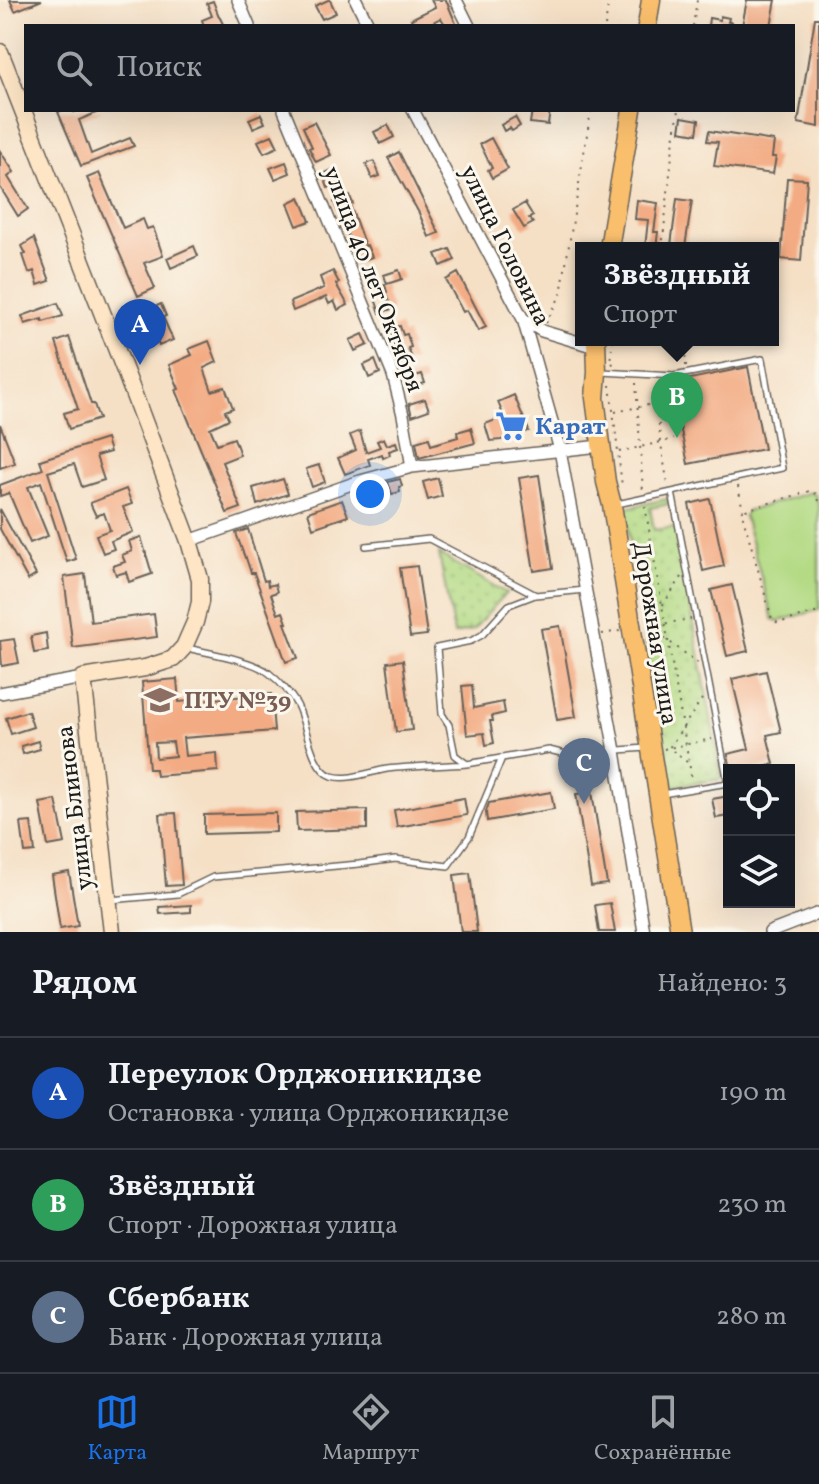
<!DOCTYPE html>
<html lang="ru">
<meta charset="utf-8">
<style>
body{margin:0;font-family:Vollkorn,serif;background:#242831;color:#f1f3f6}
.controls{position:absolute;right:24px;bottom:24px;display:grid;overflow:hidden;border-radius:0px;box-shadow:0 8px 32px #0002}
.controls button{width:72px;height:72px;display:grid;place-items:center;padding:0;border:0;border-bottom:2px solid #363941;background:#171b24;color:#f1f3f6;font:40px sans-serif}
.you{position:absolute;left:370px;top:494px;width:28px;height:28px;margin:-20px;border:6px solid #fff;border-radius:50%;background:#1a73e8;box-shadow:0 0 0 12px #1a73e833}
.badge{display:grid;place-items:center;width:52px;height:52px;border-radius:50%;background:#1a73e8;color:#fff;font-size:26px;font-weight:700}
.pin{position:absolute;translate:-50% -66px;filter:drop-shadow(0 2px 4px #0008)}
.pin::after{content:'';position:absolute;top:42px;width:28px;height:24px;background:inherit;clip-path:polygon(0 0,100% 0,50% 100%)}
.popup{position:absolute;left:575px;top:242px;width:204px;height:104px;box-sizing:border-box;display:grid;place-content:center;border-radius:0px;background:#171b24;filter:drop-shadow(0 2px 6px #0005);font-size:26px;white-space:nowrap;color:#9ea1a6}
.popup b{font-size:30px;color:#f1f3f6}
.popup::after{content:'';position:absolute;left:50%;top:100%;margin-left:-16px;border:16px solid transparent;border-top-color:#171b24}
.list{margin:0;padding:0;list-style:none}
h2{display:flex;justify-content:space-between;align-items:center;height:104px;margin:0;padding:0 32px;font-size:34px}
h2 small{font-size:26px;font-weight:400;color:#9ea1a6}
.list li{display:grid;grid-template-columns:52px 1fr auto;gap:24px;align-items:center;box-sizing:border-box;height:112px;padding:0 32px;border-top:2px solid #363941}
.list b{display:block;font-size:30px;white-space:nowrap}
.list p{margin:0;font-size:26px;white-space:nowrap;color:#9ea1a6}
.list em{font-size:26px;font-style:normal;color:#9ea1a6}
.icon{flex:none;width:44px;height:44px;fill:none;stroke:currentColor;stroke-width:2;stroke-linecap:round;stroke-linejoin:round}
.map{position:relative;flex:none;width:819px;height:932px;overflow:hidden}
.search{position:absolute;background:#171b24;box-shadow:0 8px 32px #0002;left:24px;right:24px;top:24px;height:88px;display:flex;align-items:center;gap:20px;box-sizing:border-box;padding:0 28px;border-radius:0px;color:#9ea1a6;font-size:30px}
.sheet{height:440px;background:#171b24}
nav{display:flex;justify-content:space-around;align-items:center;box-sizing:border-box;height:112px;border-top:2px solid #363941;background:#171b24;font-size:22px;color:#9ea1a6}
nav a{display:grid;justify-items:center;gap:4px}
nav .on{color:#1a73e8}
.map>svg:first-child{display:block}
.grass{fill:#b3da84;stroke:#687b50;stroke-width:2}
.park{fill:url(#park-dots);stroke:#687b50;stroke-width:2}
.building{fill:#f3ab83;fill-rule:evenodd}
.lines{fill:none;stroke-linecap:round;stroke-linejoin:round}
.service-casing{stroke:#686158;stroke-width:8}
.minor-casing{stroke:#686158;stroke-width:14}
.secondary-casing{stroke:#686158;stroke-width:19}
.primary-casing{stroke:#686158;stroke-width:21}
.path{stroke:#686158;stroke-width:2;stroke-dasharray:2 6;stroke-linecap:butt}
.service{stroke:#fff;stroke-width:5}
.minor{stroke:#fff;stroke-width:11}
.secondary{stroke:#fde5c5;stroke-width:16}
.primary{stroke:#f9bf6d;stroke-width:18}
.labels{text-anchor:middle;stroke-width:6;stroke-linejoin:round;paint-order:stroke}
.street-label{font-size:24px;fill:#1c1c1c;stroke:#fbf7ec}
.shop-label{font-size:24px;font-weight:bold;fill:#366cbe;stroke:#fbf7ec;text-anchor:start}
.education-label{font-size:24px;font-weight:bold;fill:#785e54;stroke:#fbf7ec;text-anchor:start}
</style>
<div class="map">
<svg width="819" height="932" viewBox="0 0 819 932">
<defs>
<pattern id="park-dots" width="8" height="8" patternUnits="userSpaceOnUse" patternTransform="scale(2)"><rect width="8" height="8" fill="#b3da84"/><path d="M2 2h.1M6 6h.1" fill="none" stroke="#99ba71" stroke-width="1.8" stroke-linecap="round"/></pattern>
</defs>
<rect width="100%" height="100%" fill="#fbf7ec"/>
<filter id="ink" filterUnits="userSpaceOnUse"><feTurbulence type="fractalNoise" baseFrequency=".0125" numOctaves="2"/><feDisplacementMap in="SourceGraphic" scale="16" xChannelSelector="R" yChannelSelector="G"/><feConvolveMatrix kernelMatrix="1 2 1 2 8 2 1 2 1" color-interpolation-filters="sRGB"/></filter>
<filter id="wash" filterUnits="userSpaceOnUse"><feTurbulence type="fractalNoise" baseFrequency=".006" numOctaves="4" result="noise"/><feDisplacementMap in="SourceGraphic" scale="32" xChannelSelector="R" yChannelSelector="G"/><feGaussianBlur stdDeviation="1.8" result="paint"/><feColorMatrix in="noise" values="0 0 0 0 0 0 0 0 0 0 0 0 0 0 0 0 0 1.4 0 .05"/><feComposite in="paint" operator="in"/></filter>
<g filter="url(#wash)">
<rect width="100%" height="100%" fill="#f5e0c6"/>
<path class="grass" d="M811 492 816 496 819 507V610L778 621 773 619 744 516 748 511Z"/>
<path class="park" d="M668 499 669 504 650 508 654 530 676 527 722 779 668 787 625 508Z
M439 554 506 593 473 630 454 634Z"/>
<g id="blocks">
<path class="building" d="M10 0H42L15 11Z
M328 0H330L336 13 322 19 315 6Z
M431 0H446L457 26H446L441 18 425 26H415L411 19 435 7Z
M747 0H776L771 26H742Z
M213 1 218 14 224 26H204L202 20 212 16 207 3Z
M720 16 729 18 728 22H731L730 26H708L709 18 720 20Z
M815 18H819V127L798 123Z
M62 110H73L74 112 80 110H103L79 120 91 154 130 138 134 146 81 166 58 112Z
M532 110H550L548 125 530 123Z
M261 114 265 123 253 128 249 119Z
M515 117 520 126 512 131 510 128 504 131 501 125Z
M682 117 699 120 697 134 680 131Z
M314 122 331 155 316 162 309 148 312 147 303 127Z
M388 125 394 137 380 144 374 132Z
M709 131 774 141 772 157H776L773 174 714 166 718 142 707 141Z
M272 135 278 147 264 153 258 141Z
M491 138 508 169 492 178 488 170 492 168 480 144Z
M0 151 14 172 8 177 28 209 18 216 0 187Z
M399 152 439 233 429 237 419 213 388 158Z
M374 161 380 176 372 179 366 164Z
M286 162 290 173 275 179 270 168Z
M336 168 342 182 328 188 323 174Z
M99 173 123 228 143 219 147 229 153 227 163 256 144 263 155 288 138 296 87 178Z
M787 178 807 179 801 261 781 259Z
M350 196 353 204 350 205 365 246 367 245 372 257 359 262 334 202Z
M300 197 310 221 297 226 288 203Z
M677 199 692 201 685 247 671 245Z
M637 200 658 203 654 232H658L656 248H645L648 220 635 219Z
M525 203 533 216 529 218 533 223 524 228 513 210Z
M34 238 50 281 38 285 34 271 29 273 23 255 26 254 22 246Z
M194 246 198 256 171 268 167 258Z
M450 249 455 260 441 266 436 254Z
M399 270 402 279 387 284 384 275Z
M333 271 339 283 336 284 348 305 338 310 334 301 329 304 326 297 293 311 290 302 324 288 320 277Z
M458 273 486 327 478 331 467 310 463 312 446 280Z
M385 285 387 292 385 293 392 309 380 313 372 290Z
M58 303 63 316 43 322 42 319 25 324 22 316Z
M161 304 166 316 163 317 173 340 159 346 145 311Z
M400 326 403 335 407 334 411 347 408 348 413 361 400 365 389 329Z
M363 334 368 345 355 351 350 340Z
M69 337 91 404H94L99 419 69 429 64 413 78 409 56 342Z
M209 341 217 362 204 368 212 391 225 387 233 408 225 411 229 419 210 428 217 444 234 438 240 455 222 462 241 508 227 513 176 390 179 389 169 365 192 355 189 349Z
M375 360 380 373 369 378 364 365Z
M748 367 764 449 688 464 671 383Z
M422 374 425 383 408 388 405 379Z
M514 395 529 431 501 440 490 441 485 424 504 417 498 402Z
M425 399 429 410 412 416 409 404Z
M0 424 15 463 0 468Z
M471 428 475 443 419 458 416 442 429 438 431 445 458 437 457 432Z
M360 431 366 452 380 447 377 441 384 438 387 445 396 442 398 448 389 451 390 455 383 458 382 454 368 459 370 465 345 474 338 458 356 450 350 435Z
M106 439 110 452 96 456 104 480 82 487 74 464 48 472 76 559 67 562 41 482 28 487 48 536 30 543 9 493 0 496V485L43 469 40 460Z
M319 465 325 482 312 487 306 469Z
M539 475 553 568 534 571 519 478Z
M438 478 442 496 428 500 423 482Z
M283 479 288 494 257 505 253 488Z
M400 479 402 486 399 487 400 492 392 494 388 482Z
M374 486 378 499 367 502 363 489Z
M126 489 132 504 123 507 133 532 111 541 114 549 103 553 96 535 110 530 104 513 96 516 90 503Z
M710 499 724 566 703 571 689 504Z
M342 500 348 516 313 528 308 512Z
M0 509 36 575 28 580 0 529Z
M248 529 264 581 267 580 268 586 275 584 277 592 271 594 278 614 283 612 287 623H285L298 658 286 662 254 573H251L246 558H245L236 533Z
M141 537 152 574 129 582 126 572 116 575 113 566 125 562 122 555 132 551 129 541Z
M417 566 427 635 410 637 400 568Z
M85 574 91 622 154 614 157 637 73 648 64 577Z
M732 585 748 651 727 656 711 590Z
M560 626 576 717 557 720 541 629Z
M46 633 48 651 34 653 31 636Z
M14 639 19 663 2 666 0 641Z
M403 660 412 730 396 732 387 662Z
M766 671 781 732 767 735 774 764 751 770H731L728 754 749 749 732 679Z
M177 679 179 702 271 694 274 731 183 738 185 756 217 753 218 771 156 776 155 769H149L142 682ZM173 742 175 756 156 758 155 743Z
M472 685 474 708 503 702 505 713 492 716 493 721H490L494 743 486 745 484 733 467 735 462 686Z
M28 711 33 727 11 734 6 718Z
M38 741 40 749 23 754 21 746Z
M551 792 554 809 487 821 486 812 489 803Z
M592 792 607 884 591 886 576 794Z
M729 796V816L716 818 712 799Z
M464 798 467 815 397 827 394 810Z
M56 800 65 843 48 846 40 803Z
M367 810V829L297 831 296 812Z
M176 813 182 885 166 886 160 814Z
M276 813V832L204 834V815Z
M31 822 35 852 25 853 21 823Z
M69 872 78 926 60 929 52 875Z
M470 873 477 932H461L454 875Z
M610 903 615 932H599L595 905Z
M191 905V912L160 914 159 907Z"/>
</g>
</g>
<g filter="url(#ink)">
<use href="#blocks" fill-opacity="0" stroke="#686158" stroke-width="2"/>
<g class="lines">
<defs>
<path id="service" d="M602 372 674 376 762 359 782 468 617 504
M366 546 429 539 534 594
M187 648C208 653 253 660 269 673 279 681 291 694 297 705 307 724 310 768 332 776 348 781 370 772 387 769 413 766 440 766 467 764
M501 758 467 764 455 755 449 725 442 714 437 648 471 641 482 635 509 605 535 595 585 590
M662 794 728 783 672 492
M110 900 178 894 213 877 359 864 395 859 448 866 469 837 502 758 549 750 565 754 646 748"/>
<path id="minor" d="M238 0 249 26
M356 0 369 26
M456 0 469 26
M284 110 393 375 403 415 412 467
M413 110 523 319 560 450 615 751 644 932
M523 319 542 331 595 347
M189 541 360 481 412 467 600 446
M0 693 83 678
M770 932 819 913"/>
<path id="secondary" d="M0 52 125 371 189 541 200 579V602L195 622 184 647 173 659 145 668 83 678 112 932"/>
<path id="primary" d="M647 26 651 0
M609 248 632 110
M596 340 597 372 595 398 606 482 612 505 680 932"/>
</defs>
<use href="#service" class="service-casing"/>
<use href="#minor" class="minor-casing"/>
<use href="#secondary" class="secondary-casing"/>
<use href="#primary" class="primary-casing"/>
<path class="path" d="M605 26 609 0
M693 26 697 0
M662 248 673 146 679 110
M546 323 561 294 591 110
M613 340 610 361 614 365
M686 366 685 341 691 340
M636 383 643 492
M660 384C655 418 662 451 668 485
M610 385 622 486
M615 412 668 401
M619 452 674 439
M738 486 743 511
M819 501 817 494 810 491 746 510 743 517 772 619 778 623 819 612
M645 506 692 780
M682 577 648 626 698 663
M650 626 691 619
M602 634 620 631
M664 749 712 739
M687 762 669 748 704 696"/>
<use href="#service" class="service"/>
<use href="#minor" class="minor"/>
<use href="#secondary" class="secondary"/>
<use href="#primary" class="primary"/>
</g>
</g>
<defs>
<symbol id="supermarket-bare" viewBox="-9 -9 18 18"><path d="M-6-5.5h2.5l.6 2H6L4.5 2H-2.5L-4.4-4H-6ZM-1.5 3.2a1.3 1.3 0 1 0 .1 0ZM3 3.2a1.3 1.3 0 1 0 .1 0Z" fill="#3f7fe0" stroke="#fbf7ec" stroke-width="2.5" paint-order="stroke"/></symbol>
<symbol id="university-bare" viewBox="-9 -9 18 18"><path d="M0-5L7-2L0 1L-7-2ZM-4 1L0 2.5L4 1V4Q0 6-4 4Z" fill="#8d6e63" stroke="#fbf7ec" stroke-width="2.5" paint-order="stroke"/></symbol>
</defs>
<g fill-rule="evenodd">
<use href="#supermarket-bare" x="489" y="404" width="44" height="44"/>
<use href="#university-bare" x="138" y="678" width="44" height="44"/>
</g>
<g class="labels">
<g class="street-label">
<text transform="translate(506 245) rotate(64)" y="8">улица Головина</text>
<text transform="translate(374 279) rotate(69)" y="8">улица 40 лет Октября</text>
<text transform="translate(656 633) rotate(81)" y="8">Дорожная улица</text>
<text transform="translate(74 808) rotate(-97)" y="8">улица Блинова</text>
</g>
<g class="shop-label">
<text x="535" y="434">Карат</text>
</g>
<g class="education-label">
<text x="184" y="708">ПТУ №39</text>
</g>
</g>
</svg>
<div class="controls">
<button><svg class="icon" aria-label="locate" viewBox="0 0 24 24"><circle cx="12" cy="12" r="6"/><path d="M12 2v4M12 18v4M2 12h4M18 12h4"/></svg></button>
<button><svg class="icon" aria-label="layers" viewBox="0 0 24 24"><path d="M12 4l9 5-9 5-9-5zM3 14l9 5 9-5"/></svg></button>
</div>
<div class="you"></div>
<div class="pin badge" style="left:140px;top:365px;background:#1a4fb4">A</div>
<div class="pin badge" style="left:677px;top:438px;background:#2e9e5b">B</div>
<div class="popup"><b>Звёздный</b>Спорт</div>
<div class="pin badge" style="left:584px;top:804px;background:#5c6f8a">C</div>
<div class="search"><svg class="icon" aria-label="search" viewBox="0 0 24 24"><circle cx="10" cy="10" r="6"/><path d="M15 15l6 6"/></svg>Поиск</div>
</div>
<section class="sheet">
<h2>Рядом<small>Найдено: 3</small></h2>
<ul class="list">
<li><span class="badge" style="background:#1a4fb4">A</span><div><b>Переулок Орджоникидзе</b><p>Остановка · улица Орджоникидзе</p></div><em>190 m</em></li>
<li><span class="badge" style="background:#2e9e5b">B</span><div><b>Звёздный</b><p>Спорт · Дорожная улица</p></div><em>230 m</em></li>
<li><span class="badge" style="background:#5c6f8a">C</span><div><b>Сбербанк</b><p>Банк · Дорожная улица</p></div><em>280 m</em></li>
</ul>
</section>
<nav>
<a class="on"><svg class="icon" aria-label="map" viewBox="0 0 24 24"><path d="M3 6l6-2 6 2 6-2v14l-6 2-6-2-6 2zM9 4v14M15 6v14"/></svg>Карта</a>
<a><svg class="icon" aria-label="directions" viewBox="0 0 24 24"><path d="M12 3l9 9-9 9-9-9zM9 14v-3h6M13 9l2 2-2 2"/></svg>Маршрут</a>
<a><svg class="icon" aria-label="saved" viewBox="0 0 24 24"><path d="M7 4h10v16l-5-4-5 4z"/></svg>Сохранённые</a>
</nav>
